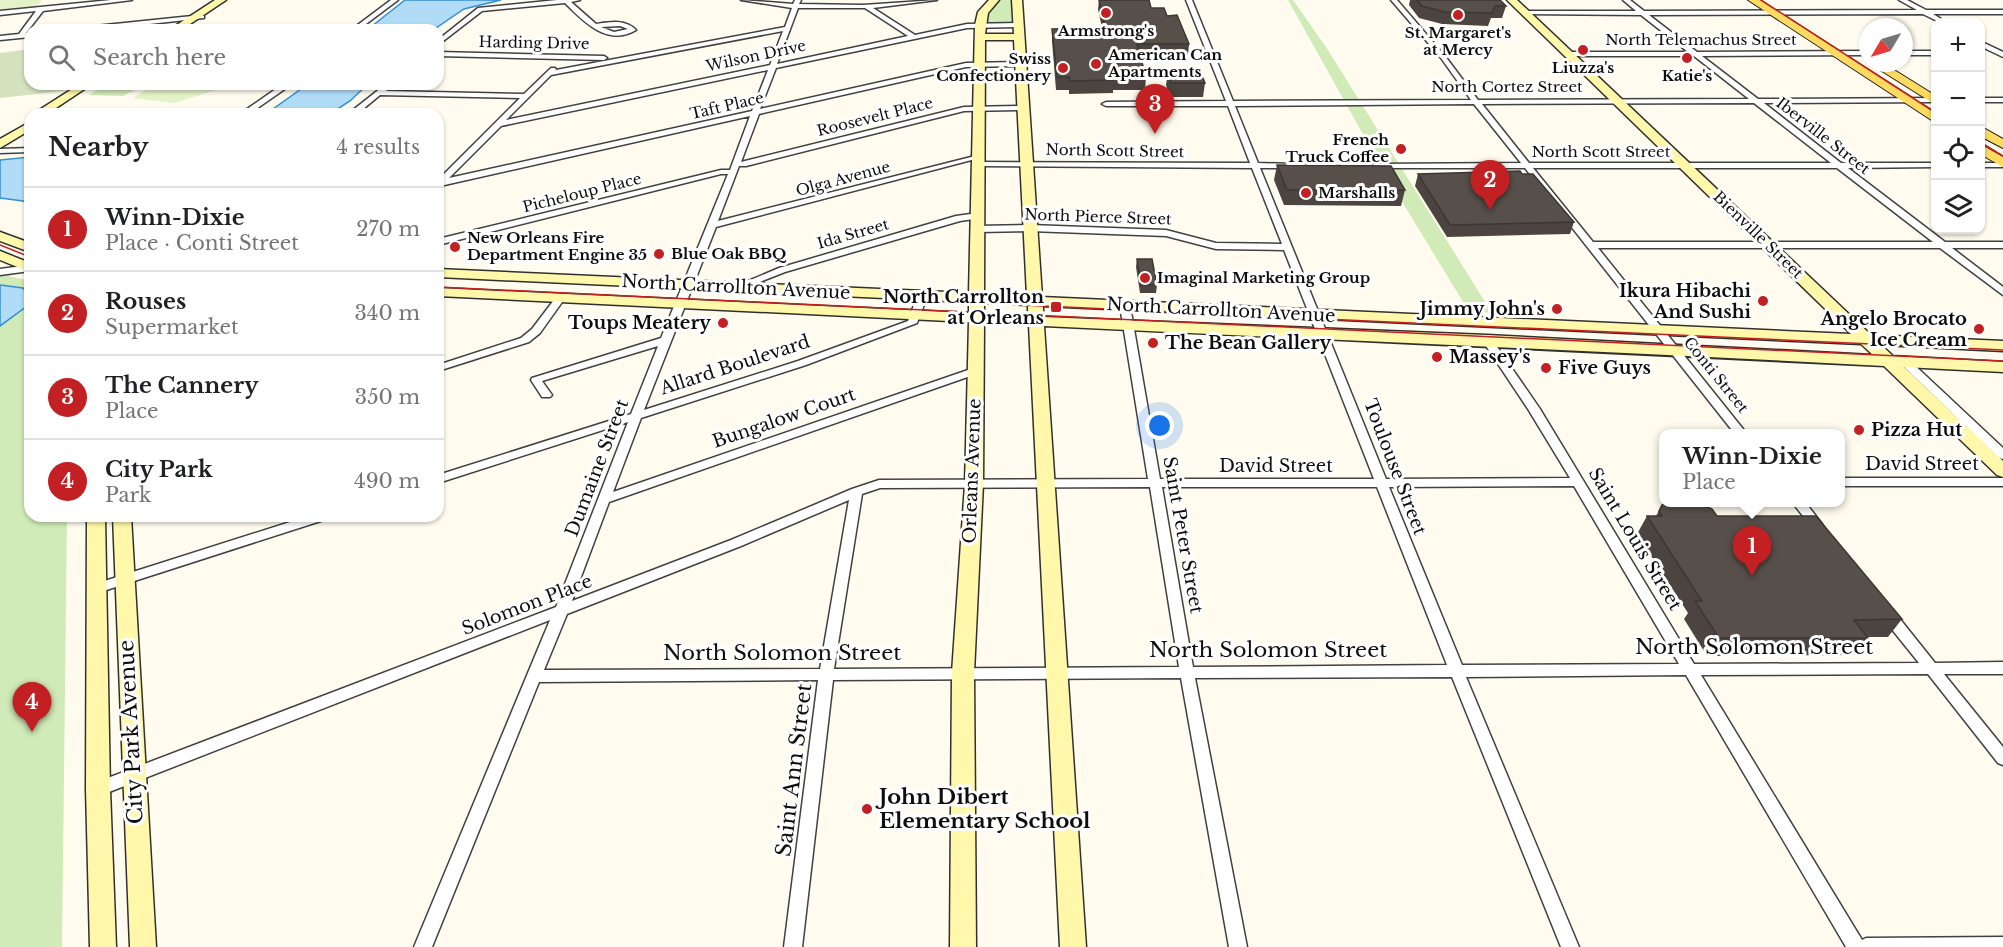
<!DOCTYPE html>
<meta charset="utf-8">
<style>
body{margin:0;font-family:"Libre Baskerville",serif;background:#f6f6f6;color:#202124}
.controls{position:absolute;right:18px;top:18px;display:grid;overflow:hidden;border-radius:12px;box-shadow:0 2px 4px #0004}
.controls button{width:54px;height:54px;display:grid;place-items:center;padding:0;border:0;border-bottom:2px solid #e0e0e0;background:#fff;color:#202124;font:30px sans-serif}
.compass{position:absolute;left:1859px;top:18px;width:54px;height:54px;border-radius:50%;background:#fff;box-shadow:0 2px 4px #0004;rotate:232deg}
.you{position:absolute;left:1160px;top:426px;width:21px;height:21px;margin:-15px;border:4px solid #fff;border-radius:50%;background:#1a73e8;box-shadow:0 0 0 9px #1a73e833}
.badge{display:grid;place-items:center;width:39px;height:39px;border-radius:50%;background:#c32023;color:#fff;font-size:20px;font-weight:700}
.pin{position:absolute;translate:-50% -50px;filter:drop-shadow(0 2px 3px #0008)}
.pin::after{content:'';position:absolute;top:32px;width:21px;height:18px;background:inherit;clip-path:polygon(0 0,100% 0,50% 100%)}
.popup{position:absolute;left:1659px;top:429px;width:186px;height:78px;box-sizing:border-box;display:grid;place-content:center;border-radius:12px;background:#fff;filter:drop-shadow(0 2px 4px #0005);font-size:20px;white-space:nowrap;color:#757577}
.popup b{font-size:22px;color:#202124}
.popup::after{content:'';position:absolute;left:50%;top:100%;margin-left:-12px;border:12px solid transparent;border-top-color:#fff}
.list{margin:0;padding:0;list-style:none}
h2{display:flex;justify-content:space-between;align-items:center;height:78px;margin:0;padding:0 24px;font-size:26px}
h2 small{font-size:20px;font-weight:400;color:#757577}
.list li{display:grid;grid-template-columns:39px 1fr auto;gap:18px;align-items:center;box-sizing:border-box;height:84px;padding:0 24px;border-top:2px solid #e0e0e0}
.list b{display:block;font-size:22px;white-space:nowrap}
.list p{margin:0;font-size:20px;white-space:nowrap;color:#757577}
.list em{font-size:20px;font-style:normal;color:#757577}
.icon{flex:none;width:33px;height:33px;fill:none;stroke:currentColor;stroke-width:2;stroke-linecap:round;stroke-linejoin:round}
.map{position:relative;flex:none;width:2003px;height:947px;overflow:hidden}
.search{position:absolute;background:#fff;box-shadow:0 2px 4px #0004;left:24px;top:24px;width:420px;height:66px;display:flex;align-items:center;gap:15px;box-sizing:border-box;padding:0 21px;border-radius:18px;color:#757577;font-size:22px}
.panel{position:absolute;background:#fff;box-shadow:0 2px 4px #0004;left:24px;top:108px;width:420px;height:414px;border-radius:18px}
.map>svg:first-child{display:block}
.green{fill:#d0ebb7}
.cemetery{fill:#d5e2bf}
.pitch{fill:#e3f2c9}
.water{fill:#b1dcf8;stroke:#358fd2;stroke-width:1.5}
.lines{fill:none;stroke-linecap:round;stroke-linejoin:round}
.street-casing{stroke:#414141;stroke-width:3}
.secondary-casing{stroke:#303030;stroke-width:3}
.primary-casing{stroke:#1f1f1f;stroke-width:2}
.street{fill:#fff;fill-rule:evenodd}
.secondary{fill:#fff8aa;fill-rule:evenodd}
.primary{fill:#fddb60;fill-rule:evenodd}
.tram{stroke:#c32023;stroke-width:1.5}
.wall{fill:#4b4440}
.building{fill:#574f4a;stroke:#3d3734;stroke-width:1.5}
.poi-dot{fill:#c32023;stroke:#fff;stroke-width:2}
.labels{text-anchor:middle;stroke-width:6;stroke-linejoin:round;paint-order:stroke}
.far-poi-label{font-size:15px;font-weight:bold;fill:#0e0e0e;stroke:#fff;text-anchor:start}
.far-street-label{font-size:15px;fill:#0e0e0e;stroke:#fff}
.street-label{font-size:18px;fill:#0e0e0e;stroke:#fff}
.poi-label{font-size:18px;font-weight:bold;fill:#0e0e0e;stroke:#fff;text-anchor:end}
.near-street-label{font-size:21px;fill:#0e0e0e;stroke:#fff}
.near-poi-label{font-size:21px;font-weight:bold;fill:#0e0e0e;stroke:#fff;text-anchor:start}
</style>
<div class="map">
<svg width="2003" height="947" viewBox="0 0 2003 947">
<rect width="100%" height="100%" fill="#fffcef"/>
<path class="green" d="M997 0H1014V23H985L986 15Z
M1288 0H1293L1326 47 1492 313 1468 310 1384 172Z
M106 84H146L123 96 89 95Z
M0 274 30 281V516H67L62 947H0Z"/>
<path class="cemetery" d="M30 49V84H74L63 91 0 98V53Z"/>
<path class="pitch" d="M0 0H42L37 7 0 10Z
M155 84H236L174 103 133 98Z"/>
<path class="water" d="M405 0H501L464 9 433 30H367Z
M308 84H368L350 101 330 114H266Z
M30 157V205L23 201 0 198V160Z
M0 285 23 288 28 295 27 306 0 326Z"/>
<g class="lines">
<defs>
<path id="street" d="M111 0H132L43 11 26 33H30V37L0 40V36L19 34 36 11 0 15V11Z
M391 0H398L358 30H351Z
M557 0H580L571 2 596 24C610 22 625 19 636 30 608 47 584 22 565 3L482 11 438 45V40L478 8ZM620 26 628 29 614 32 601 27Z
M741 0 793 4 795 0H801L799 4 863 5 937 0 873 8 915 35 967 24 1019 23 1022 25 1019 27 967 28 776 68 760 109 966 63 1021 62 1024 64 1021 66 966 67 759 114 741 162 964 107 1024 106 1028 108 1024 110 964 111 746 166H739L718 221 979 155 983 157 716 227 644 410 798 361 908 321 917 297 922 294 927 297 917 323 806 365 641 418 613 492 971 369 975 368 980 371 979 373 609 502 572 601 731 540 852 489 879 480 1148 479 1120 306 1125 303 1130 306 1160 479H1374L1284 250 1216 249 1166 236 1030 231 977 232 973 229 977 226 1030 225 1166 230 1216 243 1282 244 1252 168 978 166 974 164 978 162 1250 163 1228 106H1106L1102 104 1106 102 1226 101 1186 0H1192L1233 101 1471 100 1441 58 1391 0H1397L1445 56 1478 100 1749 99 1694 56H1568L1565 54 1568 52H1688L1641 15 1523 14V12L1525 11H1636L1623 0H1630L1644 11 1917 10 1899 0H1907L1926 10H2003V14H1933L1946 22H1939L1923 14 1649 15 1697 52 1868 51V55L1702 56 1758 99 1936 98V102L1764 103 1841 163H1936V167L1848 168 1945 242H2003V248H1952L2003 287V295L1940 248H1598L1747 434H1735L1525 168H1375L1371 166 1375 164 1521 163 1474 104 1235 106 1258 163 1292 164 1296 166 1292 168H1260L1386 479 1570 478 1528 409 1482 340 1483 338H1491L1540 409 1694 664 1919 663 1882 617 1880 613 1882 609 1887 608 1892 609 1935 663 2003 662V674H1944L2003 747V765L1998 763 1928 674 1701 675 1862 940 1866 938 2003 937V947H1846L1686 675 1466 677 1579 947H1561L1452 677 1195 678 1247 947H1229L1181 678 833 680 802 947H784L818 680 539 682 432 947H414L550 620 104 794 98 796 92 794 90 789 92 784 556 607 628 422 438 483V475L631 414 658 346 542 381 552 395 550 397H542L531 380 532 378 661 338 728 174H721L438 245V239L721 170H730L750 116 440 186 438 185V180L520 98 380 95 357 114H348L386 84H394L386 91 524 94 551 68H555L556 70 785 27 792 8ZM798 8H865L908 36 777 64ZM783 31 770 65 506 120 551 75ZM768 70 752 111 449 178 501 126ZM1754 103 1831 163H1529L1482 104ZM1533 168H1837L1933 242H1593ZM1574 486 1679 664 1462 665 1389 487ZM1150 487 1179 667 834 669 862 494 880 488ZM1162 487H1377L1447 665 1193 667ZM849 500 820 669 544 670 567 614 741 546Z
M202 15 204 16V18L95 30H73L76 28Z
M1980 41 2003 52V57L1980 46Z
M1904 51H1936V55H1904Z
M438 52 604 56 607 58 604 60 438 56Z
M283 84H292L249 114H240Z
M1980 98H2003V102H1980Z
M30 148V152L0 153V149Z
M1980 163H2003V167H1980Z
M978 213 982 216 981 218 960 221 785 272 742 289H736L734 287 779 268 956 216Z
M30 265V271L0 275V269Z
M560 295 565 298 540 333 529 342 438 371V365L521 338 532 329 557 296Z
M1905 359 1909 360 2003 448V459L1999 458 1901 364 1900 362Z
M1840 478H2003V486H1840Z
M1792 502H1805L1822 524 1824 527 1822 530H1814Z
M309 516H329L327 519 97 593 92 591 90 588 92 585Z"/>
<path id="secondary" d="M215 0H226L181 30H169Z
M989 0H999L988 13 985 34H1014L1012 0H1022L1042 297 1851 334 1507 0H1517L1871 335 2003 341V351L1881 345 1893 356 2003 362V372L1904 367 2003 461V477L1997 475 1884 366C1604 351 1324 340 1044 326L1086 947H1060L1029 325 984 323 983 484 974 673 976 947H950L952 673 965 484 969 322 438 296V288L969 313V302L438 277V269L969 293 975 25 978 12ZM985 40H1014L1027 296 984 294ZM984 303 1028 305V316L984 314ZM1043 306 1861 344 1873 355 1487 335 1043 317Z
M80 84H92L47 114H33Z
M30 122V130L0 148V139Z
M0 232 30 243V252L0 241Z
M0 251 30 263V272L0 260Z
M87 516H105L110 789 116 947H90L86 789Z
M113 516H131L156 947H130Z"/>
<path id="primary" d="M1748 0H1760L1936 113V123Z
M1869 63H1883L1936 96V105Z
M1980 126 2003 139V148L1980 136Z
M1980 144 2003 157V167L1980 154Z"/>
</defs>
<use href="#street" class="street-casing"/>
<use href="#secondary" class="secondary-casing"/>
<use href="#primary" class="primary-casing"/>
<use href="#street" class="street"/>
<use href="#secondary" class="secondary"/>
<use href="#primary" class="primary"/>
<path class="tram" d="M1761 0 1936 113
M1980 142 2003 156
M0 245 30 257
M438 287 2003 361
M888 299 2003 350"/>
</g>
<path class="wall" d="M1099 0H1149L1151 8 1167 16 1189 44 1188 56H1140L1146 77 1145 90H1113V93L1069 94V90H1056L1052 41V29L1102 28 1098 9Z
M1410 0H1500L1506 6 1502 18H1491L1488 26 1442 24 1419 18 1409 5Z
M1168 71 1205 83 1203 97H1170L1166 85Z
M1277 165 1405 190 1401 206 1284 205 1274 180Z
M1418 174 1574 222 1570 234 1447 237 1415 186Z
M1137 259 1157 285 1156 293H1140L1136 267Z
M1662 505 1717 516 1902 619 1888 637H1868L1854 655 1707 656 1684 619 1688 613 1637 534 1647 516H1656Z"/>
<path class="building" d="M1099 0H1149L1151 8H1164L1167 16 1177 15 1189 44H1137L1146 77H1113V80L1070 81 1069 77H1057L1052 29 1105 28Z
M1417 0H1500L1506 6H1495L1492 13 1445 12 1422 6Z
M1168 71H1200L1205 83H1171Z
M1277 165 1391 166 1405 190H1287Z
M1520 171 1522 174H1533L1574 222 1450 225 1418 174Z
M1137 259H1152L1157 285H1141Z
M1666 502H1697L1712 509 1717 516H1816L1902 619 1854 620 1868 638H1719L1695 601H1702L1647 516H1662L1659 511 1662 505Z"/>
<g class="poi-dot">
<circle cx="1106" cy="13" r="6"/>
<circle cx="1458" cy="15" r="6"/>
<circle cx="1583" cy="50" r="6"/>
<circle cx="1687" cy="58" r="6"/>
<circle cx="1096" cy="64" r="6"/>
<circle cx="1063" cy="68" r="6"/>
<circle cx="1401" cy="149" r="6"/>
<circle cx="1306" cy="193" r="6"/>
<circle cx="455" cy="247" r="6"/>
<circle cx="659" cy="254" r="6"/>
<circle cx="1145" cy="278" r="6"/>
<circle cx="1763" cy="301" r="6"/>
<rect x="1050" y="301" width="12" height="12" rx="3"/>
<circle cx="1557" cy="309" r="6"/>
<circle cx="723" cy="323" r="6"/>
<circle cx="1979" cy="329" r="6"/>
<circle cx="1153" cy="343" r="6"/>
<circle cx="1437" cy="357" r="6"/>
<circle cx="1546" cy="368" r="6"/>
<circle cx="1859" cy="430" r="6"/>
<circle cx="867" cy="809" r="6"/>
</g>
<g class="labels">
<g class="far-poi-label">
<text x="1106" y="36" text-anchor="middle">Armstrong's</text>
<text x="1458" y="38" text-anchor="middle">St. Margaret's<tspan x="1458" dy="17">at Mercy</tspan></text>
<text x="1108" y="60">American Can<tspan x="1108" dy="17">Apartments</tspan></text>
<text x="1051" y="64" text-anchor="end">Swiss<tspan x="1051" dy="17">Confectionery</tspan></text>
<text x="1583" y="73" text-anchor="middle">Liuzza's</text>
<text x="1687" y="81" text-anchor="middle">Katie's</text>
<text x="1389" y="145" text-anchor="end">French<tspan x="1389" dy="17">Truck Coffee</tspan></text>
<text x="1318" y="198">Marshalls</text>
<text x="467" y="243">New Orleans Fire<tspan x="467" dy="17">Department Engine 35</tspan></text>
<text x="671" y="259">Blue Oak BBQ</text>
<text x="1157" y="283">Imaginal Marketing Group</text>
</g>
<g class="far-street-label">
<text x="1701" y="45">North Telemachus Street</text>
<text transform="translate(534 43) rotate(1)" y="5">Harding Drive</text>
<text transform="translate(756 56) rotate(-12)" y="5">Wilson Drive</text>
<text x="1507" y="92">North Cortez Street</text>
<text transform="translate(727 106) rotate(-13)" y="5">Taft Place</text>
<text transform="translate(875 117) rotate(-14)" y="5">Roosevelt Place</text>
<text transform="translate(1823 136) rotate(38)" y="5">Iberville Street</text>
<text transform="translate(1115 151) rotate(1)" y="5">North Scott Street</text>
<text x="1601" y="157">North Scott Street</text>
<text transform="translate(843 179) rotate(-15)" y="5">Olga Avenue</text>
<text transform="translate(582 193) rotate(-14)" y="5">Picheloup Place</text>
<text transform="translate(1098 217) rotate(2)" y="5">North Pierce Street</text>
<text transform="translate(853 234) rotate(-16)" y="5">Ida Street</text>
<text transform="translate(1758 235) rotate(44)" y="5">Bienville Street</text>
<text transform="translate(1716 375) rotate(51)" y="5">Conti Street</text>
</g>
<g class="street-label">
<text transform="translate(736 287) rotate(3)" y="6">North Carrollton Avenue</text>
<text transform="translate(1221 310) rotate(3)" y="6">North Carrollton Avenue</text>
<text transform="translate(735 365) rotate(-18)" y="6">Allard Boulevard</text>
<text transform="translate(784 418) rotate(-19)" y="6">Bungalow Court</text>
<text x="1922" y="470">David Street</text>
<text x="1276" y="472">David Street</text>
<text transform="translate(1395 467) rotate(69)" y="6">Toulouse Street</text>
<text transform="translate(597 468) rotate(-69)" y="6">Dumaine Street</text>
<text transform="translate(972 471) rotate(-88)" y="6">Orleans Avenue</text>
<text transform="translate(1183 535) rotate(80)" y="6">Saint Peter Street</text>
<text transform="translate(1635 539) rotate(59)" y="6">Saint Louis Street</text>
<text transform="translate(527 605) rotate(-21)" y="6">Solomon Place</text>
</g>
<g class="poi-label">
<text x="1751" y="297">Ikura Hibachi<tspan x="1751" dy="21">And Sushi</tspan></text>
<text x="1044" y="303">North Carrollton<tspan x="1044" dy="21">at Orleans</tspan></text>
<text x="1545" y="315">Jimmy John's</text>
<text x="1967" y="325">Angelo Brocato<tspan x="1967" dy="21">Ice Cream</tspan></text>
<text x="711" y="329">Toups Meatery</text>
<text x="1165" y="349" text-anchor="start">The Bean Gallery</text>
<text x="1449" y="363" text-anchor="start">Massey's</text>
<text x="1558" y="374" text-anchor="start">Five Guys</text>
<text x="1871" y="436" text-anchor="start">Pizza Hut</text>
</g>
<g class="near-street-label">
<text x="1754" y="654">North Solomon Street</text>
<text x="1268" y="657">North Solomon Street</text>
<text x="782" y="660">North Solomon Street</text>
<text transform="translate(131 732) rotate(-93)" y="7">City Park Avenue</text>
<text transform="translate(794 770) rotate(-83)" y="7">Saint Ann Street</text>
</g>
<g class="near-poi-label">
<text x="879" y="804">John Dibert<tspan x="879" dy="24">Elementary School</tspan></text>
</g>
</g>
</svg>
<div class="controls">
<button>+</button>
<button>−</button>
<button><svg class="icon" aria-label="locate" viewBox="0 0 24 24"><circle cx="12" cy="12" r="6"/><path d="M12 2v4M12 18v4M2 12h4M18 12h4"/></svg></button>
<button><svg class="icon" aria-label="layers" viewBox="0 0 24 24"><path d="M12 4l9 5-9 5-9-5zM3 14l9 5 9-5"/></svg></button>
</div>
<svg class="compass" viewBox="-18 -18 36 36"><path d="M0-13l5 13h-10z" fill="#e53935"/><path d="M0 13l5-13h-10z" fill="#757577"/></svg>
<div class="you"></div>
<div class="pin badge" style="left:1752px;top:576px">1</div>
<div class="popup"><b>Winn-Dixie</b>Place</div>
<div class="pin badge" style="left:1490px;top:210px">2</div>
<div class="pin badge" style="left:1155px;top:134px">3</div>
<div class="pin badge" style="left:32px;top:732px">4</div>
<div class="search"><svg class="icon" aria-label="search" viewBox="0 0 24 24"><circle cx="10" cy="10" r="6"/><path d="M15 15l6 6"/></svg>Search here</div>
<section class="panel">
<h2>Nearby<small>4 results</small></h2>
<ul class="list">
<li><span class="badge">1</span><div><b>Winn-Dixie</b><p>Place · Conti Street</p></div><em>270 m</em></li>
<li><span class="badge">2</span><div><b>Rouses</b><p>Supermarket</p></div><em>340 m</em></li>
<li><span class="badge">3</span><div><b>The Cannery</b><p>Place</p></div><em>350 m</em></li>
<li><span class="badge">4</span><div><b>City Park</b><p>Park</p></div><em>490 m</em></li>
</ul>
</section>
</div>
